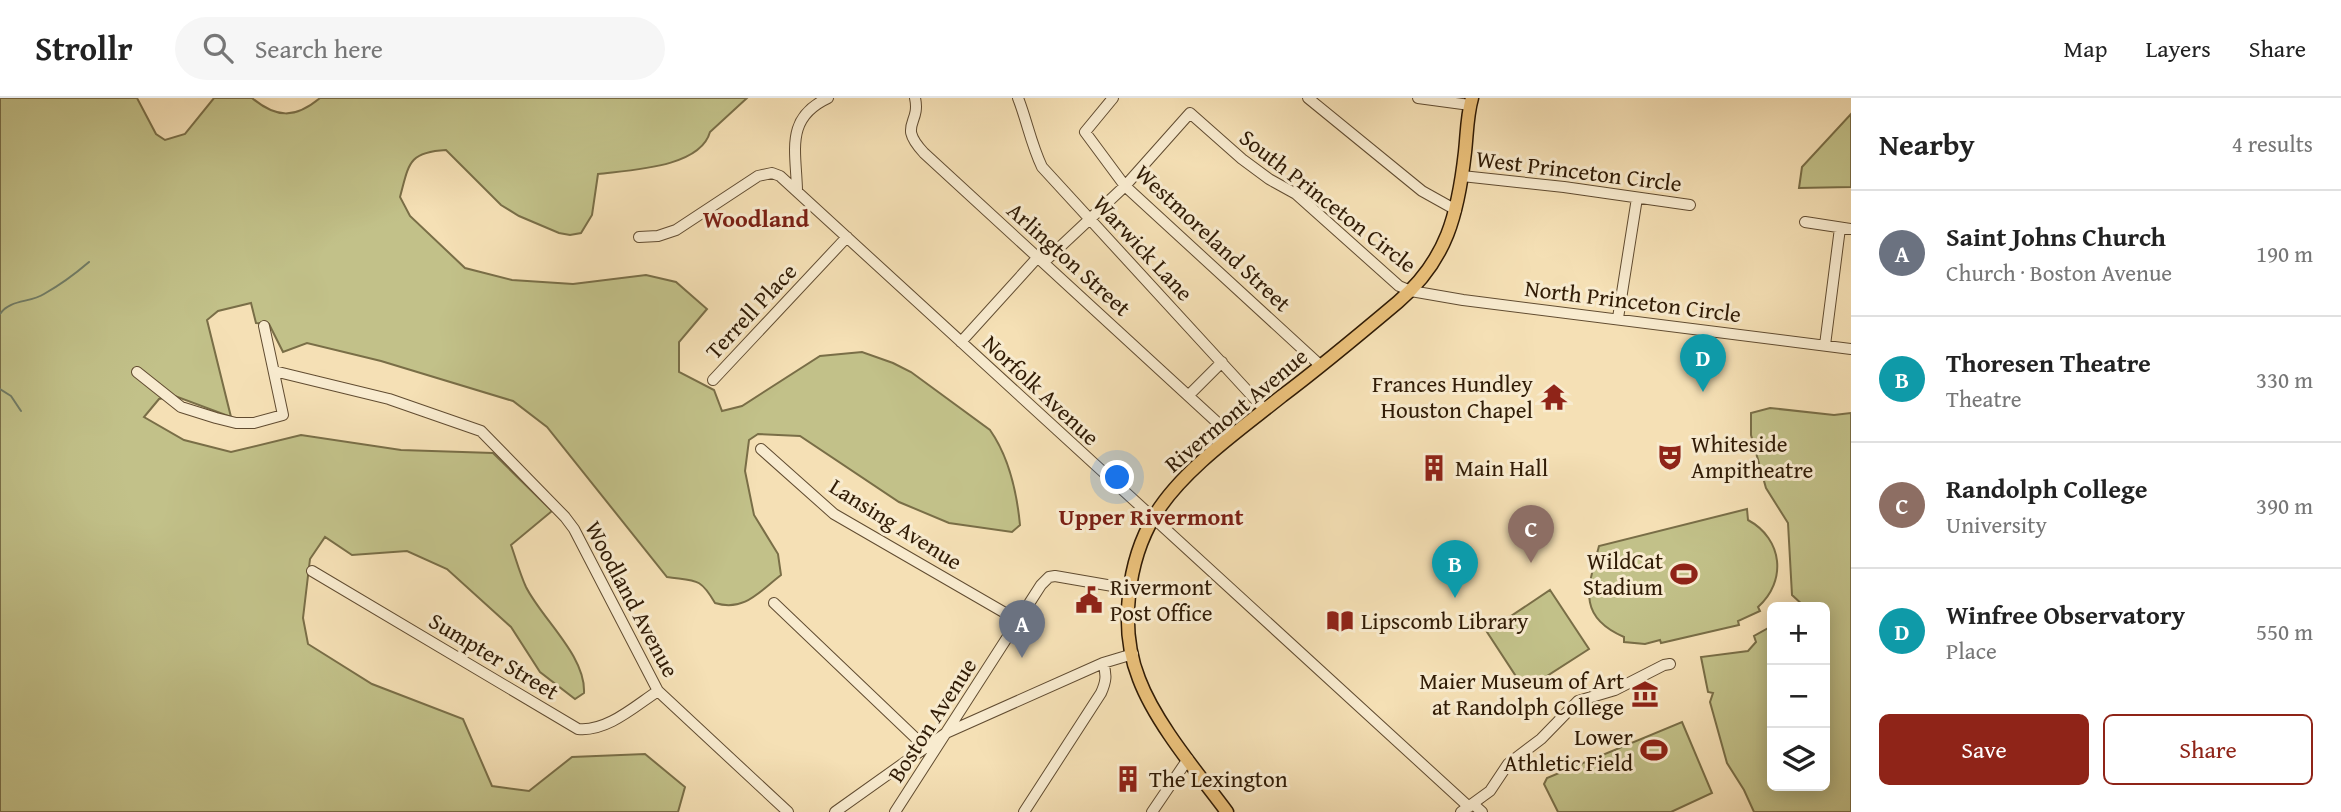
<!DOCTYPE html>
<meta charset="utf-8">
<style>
body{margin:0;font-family:"Gentium Book Plus",serif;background:#f6f6f6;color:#222}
.controls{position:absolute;right:21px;bottom:21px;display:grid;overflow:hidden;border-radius:10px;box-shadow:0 4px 18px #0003}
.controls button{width:63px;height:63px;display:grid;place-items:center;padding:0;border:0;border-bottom:2px solid #e0e0e0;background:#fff;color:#222;font:35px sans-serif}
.you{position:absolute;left:1118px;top:380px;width:24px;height:24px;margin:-18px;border:5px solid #fff;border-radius:50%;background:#1a73e8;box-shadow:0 0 0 10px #1a73e833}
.badge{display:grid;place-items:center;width:46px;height:46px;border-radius:50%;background:#8f2418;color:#fff;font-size:23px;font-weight:700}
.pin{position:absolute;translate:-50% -58px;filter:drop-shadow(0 2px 4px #0008)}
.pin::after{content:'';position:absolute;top:37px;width:24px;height:21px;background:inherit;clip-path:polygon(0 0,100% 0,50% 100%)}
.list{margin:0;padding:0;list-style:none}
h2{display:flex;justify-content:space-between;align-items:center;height:91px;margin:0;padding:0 28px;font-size:30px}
h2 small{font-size:23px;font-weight:400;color:#767676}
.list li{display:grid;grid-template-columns:46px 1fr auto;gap:21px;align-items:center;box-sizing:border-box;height:126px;padding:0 28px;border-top:2px solid #e0e0e0}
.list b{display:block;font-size:26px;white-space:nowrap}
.list p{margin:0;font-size:23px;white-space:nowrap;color:#767676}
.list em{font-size:23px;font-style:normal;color:#767676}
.actions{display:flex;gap:14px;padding:21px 28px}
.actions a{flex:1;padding:16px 0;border:2px solid #8f2418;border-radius:10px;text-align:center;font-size:24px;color:#8f2418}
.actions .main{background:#8f2418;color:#fff}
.icon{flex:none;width:38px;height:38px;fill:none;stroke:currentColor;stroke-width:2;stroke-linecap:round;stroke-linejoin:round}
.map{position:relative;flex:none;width:1851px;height:714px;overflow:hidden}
header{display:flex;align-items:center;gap:42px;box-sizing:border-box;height:98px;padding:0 35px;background:#fff;border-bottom:2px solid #e0e0e0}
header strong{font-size:33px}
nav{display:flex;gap:38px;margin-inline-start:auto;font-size:24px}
.search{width:490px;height:63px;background:#f6f6f6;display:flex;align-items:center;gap:18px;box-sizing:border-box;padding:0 24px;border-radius:38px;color:#767676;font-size:26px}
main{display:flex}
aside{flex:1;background:#fff}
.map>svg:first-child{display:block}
.green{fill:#c2c189;stroke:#796e47;stroke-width:2}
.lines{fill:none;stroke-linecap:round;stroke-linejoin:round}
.stream{stroke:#717d67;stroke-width:2}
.minor-casing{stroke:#614c31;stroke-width:12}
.major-casing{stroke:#301b05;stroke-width:15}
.minor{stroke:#f8ebcf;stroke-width:10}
.major{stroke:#eac07a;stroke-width:12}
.labels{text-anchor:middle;stroke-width:6;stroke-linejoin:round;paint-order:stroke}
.street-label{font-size:23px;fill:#301b05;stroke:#f8ebcf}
.poi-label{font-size:23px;fill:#301b05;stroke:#f8ebcf;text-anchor:start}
.neighbourhood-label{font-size:24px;font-weight:bold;fill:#7a1f14;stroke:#f8ebcf}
</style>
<header>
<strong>Strollr</strong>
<div class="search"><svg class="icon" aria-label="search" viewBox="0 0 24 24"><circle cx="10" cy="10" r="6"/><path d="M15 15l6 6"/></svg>Search here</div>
<nav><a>Map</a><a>Layers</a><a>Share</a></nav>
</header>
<main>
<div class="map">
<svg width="1851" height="714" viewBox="0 0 1851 714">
<rect width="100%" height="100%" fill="#f5e0b5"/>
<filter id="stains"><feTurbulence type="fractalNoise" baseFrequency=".00286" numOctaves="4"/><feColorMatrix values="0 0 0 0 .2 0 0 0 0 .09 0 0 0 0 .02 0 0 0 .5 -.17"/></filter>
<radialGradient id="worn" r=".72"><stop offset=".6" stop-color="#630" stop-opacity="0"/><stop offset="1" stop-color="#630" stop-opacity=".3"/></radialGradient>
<path class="green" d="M0 0H137L156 36 165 42 185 36 214 0H252C276 20 295 21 320 0H747L710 34C700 70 629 72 598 76L592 117 581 135 570 137 559 135 519 118 501 107 446 52C408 54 409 66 400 99L410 118 465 170 512 182 573 186 646 177 676 184 707 211 679 244V274L714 292 722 313 742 308 820 258 862 254 893 265 911 274 990 332C1009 359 1017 396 1020 427L1012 434 949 425 899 404 800 338 758 336 749 342 745 373 754 417 778 456 781 477C759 494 744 514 715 505 700 479 696 483 667 479L547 329 513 303 381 263 307 245 283 254 269 226 256 225 251 205 218 213 207 222 231 319 175 298 159 301 144 319 184 342 231 354 301 337 401 352 493 355 552 413 511 447C516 461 520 476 526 489 542 521 586 558 584 595L575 601 540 574 511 529 447 471 407 453 352 457 325 439 310 461 303 520 308 546 372 586 463 621 492 688 529 693 572 659 645 656 685 689 678 714H0Z
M1851 16V89L1799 90 1802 69Z
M1770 310 1834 317 1851 315V714H1754L1744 692 1727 665 1710 604 1713 595 1708 594 1701 559 1748 553 1756 544 1754 538 1772 528V688H1825V509H1805L1792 497 1788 425 1766 390 1751 337V315Z
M1747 411 1748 422C1783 441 1787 483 1758 509L1760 513 1738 523 1739 527 1661 545 1660 542 1645 546 1624 544V539C1575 518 1589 487 1599 448Z
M1550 492 1589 551 1525 592 1487 534Z
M1682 624 1712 695 1671 714H1558L1544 686 1547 680Z"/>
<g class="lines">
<path class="stream" d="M0 216C10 201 30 205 44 196 60 187 75 176 89 164
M0 291 11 298 21 313"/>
<defs>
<path id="minor" d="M915 0C921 27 897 26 924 55L1232 338
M1018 0C1027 23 1031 46 1042 69L1265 312
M1113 0 1085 34 1125 88 1321 268
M1308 0 1422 93 1456 112
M1418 0 1470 7
M1462 78 1564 89 1690 107
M797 92C796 52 785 20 828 0
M1805 124 1851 131
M639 139 658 138 676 132 758 78 772 75 780 78 1469 709
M1044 164 1125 88 1190 15 1242 61 1269 81 1296 96 1399 188 1411 193 1463 202 1851 251
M1618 220 1637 100
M961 244 1038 159
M1825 247 1840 130
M274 273 389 301 481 333 565 419 574 431 658 593 788 714
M137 274 181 309 216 320 236 325H254L283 317 264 228
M713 282 847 139
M1189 297 1222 264
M761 351 834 416 1019 523
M312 473 578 631C607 634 635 608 658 593
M774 505 926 650
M1473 706 1482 714
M835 714 946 635 1103 565 1133 556
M895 714 1041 487 1049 479 1055 478 1130 491
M1024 714 1101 595C1106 584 1107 577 1103 565
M1152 714 1188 661
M1461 714 1490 693 1508 666 1541 641 1578 603 1615 592 1664 567 1670 566"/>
<path id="major" d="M1227 714C1198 675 1156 626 1139 581 1119 531 1127 463 1155 417 1182 372 1241 331 1282 298 1322 268 1360 236 1398 204 1447 162 1458 116 1465 54 1467 36 1467 17 1472 0"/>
</defs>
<use href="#minor" class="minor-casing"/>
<use href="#major" class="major-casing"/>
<use href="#minor" class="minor"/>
<use href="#major" class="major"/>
</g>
<defs>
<symbol id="temple-bare" viewBox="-9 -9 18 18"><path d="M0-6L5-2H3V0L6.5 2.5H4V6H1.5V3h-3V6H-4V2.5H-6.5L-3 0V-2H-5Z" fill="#8f2418" stroke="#f8ebcf" stroke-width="2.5" paint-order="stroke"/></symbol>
<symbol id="theatre-bare" viewBox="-9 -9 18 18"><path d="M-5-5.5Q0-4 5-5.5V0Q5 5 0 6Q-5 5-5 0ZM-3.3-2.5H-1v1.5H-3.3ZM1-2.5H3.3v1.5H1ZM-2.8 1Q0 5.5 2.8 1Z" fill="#8f2418" stroke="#f8ebcf" stroke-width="2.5" paint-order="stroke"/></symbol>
<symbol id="building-bare" viewBox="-9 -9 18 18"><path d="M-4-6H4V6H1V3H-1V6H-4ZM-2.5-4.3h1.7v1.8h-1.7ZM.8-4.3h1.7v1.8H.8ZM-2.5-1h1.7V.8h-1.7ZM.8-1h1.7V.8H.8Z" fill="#8f2418" stroke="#f8ebcf" stroke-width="2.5" paint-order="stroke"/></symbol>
<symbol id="stadium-bare" viewBox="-9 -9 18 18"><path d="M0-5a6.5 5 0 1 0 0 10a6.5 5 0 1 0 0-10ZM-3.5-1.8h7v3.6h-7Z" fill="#8f2418" stroke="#f8ebcf" stroke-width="2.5" paint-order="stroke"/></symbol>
<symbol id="civic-bare" viewBox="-9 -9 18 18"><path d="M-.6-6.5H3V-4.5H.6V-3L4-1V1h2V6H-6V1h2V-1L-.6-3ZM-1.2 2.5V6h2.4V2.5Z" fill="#8f2418" stroke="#f8ebcf" stroke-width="2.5" paint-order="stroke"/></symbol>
<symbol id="library-bare" viewBox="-9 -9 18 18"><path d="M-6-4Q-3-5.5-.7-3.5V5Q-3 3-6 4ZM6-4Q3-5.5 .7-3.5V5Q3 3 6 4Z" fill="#8f2418" stroke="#f8ebcf" stroke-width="2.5" paint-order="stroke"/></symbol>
<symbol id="museum-bare" viewBox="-9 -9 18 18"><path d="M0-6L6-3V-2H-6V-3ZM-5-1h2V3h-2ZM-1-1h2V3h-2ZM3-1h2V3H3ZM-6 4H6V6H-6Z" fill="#8f2418" stroke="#f8ebcf" stroke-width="2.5" paint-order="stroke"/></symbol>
</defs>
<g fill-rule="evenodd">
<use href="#temple-bare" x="1535" y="280" width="38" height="38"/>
<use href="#theatre-bare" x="1651" y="340" width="38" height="38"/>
<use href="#building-bare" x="1415" y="351" width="38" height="38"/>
<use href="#stadium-bare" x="1665" y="457" width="38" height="38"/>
<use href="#civic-bare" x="1070" y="483" width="38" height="38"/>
<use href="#library-bare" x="1321" y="504" width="38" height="38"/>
<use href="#museum-bare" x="1626" y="577" width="38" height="38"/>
<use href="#stadium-bare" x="1635" y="633" width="38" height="38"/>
<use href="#building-bare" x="1109" y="662" width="38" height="38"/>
</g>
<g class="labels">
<g class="street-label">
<text transform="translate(1579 73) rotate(7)" y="8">West Princeton Circle</text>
<text transform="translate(1328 103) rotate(38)" y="8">South Princeton Circle</text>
<text transform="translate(1213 140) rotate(43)" y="8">Westmoreland Street</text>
<text transform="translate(1143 150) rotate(47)" y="8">Warwick Lane</text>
<text transform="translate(1069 161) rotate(42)" y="8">Arlington Street</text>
<text transform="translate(1633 203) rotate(7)" y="8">North Princeton Circle</text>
<text transform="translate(751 213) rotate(-47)" y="8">Terrell Place</text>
<text transform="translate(1041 292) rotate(43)" y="8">Norfolk Avenue</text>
<text transform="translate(1236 312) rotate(-40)" y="8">Rivermont Avenue</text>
<text transform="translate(896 426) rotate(32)" y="8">Lansing Avenue</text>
<text transform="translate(632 501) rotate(62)" y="8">Woodland Avenue</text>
<text transform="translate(494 558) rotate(31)" y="8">Sumpter Street</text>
<text transform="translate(932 622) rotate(-57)" y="8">Boston Avenue</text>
</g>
<g class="poi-label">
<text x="1533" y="294" text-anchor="end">Frances Hundley<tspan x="1533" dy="26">Houston Chapel</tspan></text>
<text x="1691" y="354">Whiteside<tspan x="1691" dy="26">Ampitheatre</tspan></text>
<text x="1455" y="378">Main Hall</text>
<text x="1663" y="471" text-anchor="end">WildCat<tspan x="1663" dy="26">Stadium</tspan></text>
<text x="1110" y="497">Rivermont<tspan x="1110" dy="26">Post Office</tspan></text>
<text x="1361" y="531">Lipscomb Library</text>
<text x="1624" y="591" text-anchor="end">Maier Museum of Art<tspan x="1624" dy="26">at Randolph College</tspan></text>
<text x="1633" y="647" text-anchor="end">Lower<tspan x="1633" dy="26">Athletic Field</tspan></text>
<text x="1149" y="689">The Lexington</text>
</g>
<g class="neighbourhood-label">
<text x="756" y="129">Woodland</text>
<text x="1151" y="427">Upper Rivermont</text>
</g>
</g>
<rect width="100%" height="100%" filter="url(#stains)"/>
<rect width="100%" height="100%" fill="url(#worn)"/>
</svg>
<div class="controls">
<button>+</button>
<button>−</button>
<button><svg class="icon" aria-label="layers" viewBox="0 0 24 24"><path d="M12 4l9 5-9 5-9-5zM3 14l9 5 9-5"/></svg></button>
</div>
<div class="you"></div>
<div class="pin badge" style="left:1022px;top:560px;background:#6b7280">A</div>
<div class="pin badge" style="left:1455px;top:500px;background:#0f9aa8">B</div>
<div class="pin badge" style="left:1531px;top:465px;background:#8d6e63">C</div>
<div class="pin badge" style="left:1703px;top:294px;background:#0f9aa8">D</div>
</div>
<aside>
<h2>Nearby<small>4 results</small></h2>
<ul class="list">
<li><span class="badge" style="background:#6b7280">A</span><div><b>Saint Johns Church</b><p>Church · Boston Avenue</p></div><em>190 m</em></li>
<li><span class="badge" style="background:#0f9aa8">B</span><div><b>Thoresen Theatre</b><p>Theatre</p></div><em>330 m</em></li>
<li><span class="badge" style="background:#8d6e63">C</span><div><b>Randolph College</b><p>University</p></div><em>390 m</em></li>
<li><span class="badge" style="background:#0f9aa8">D</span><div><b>Winfree Observatory</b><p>Place</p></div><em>550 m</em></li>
</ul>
<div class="actions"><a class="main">Save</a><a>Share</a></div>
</aside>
</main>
